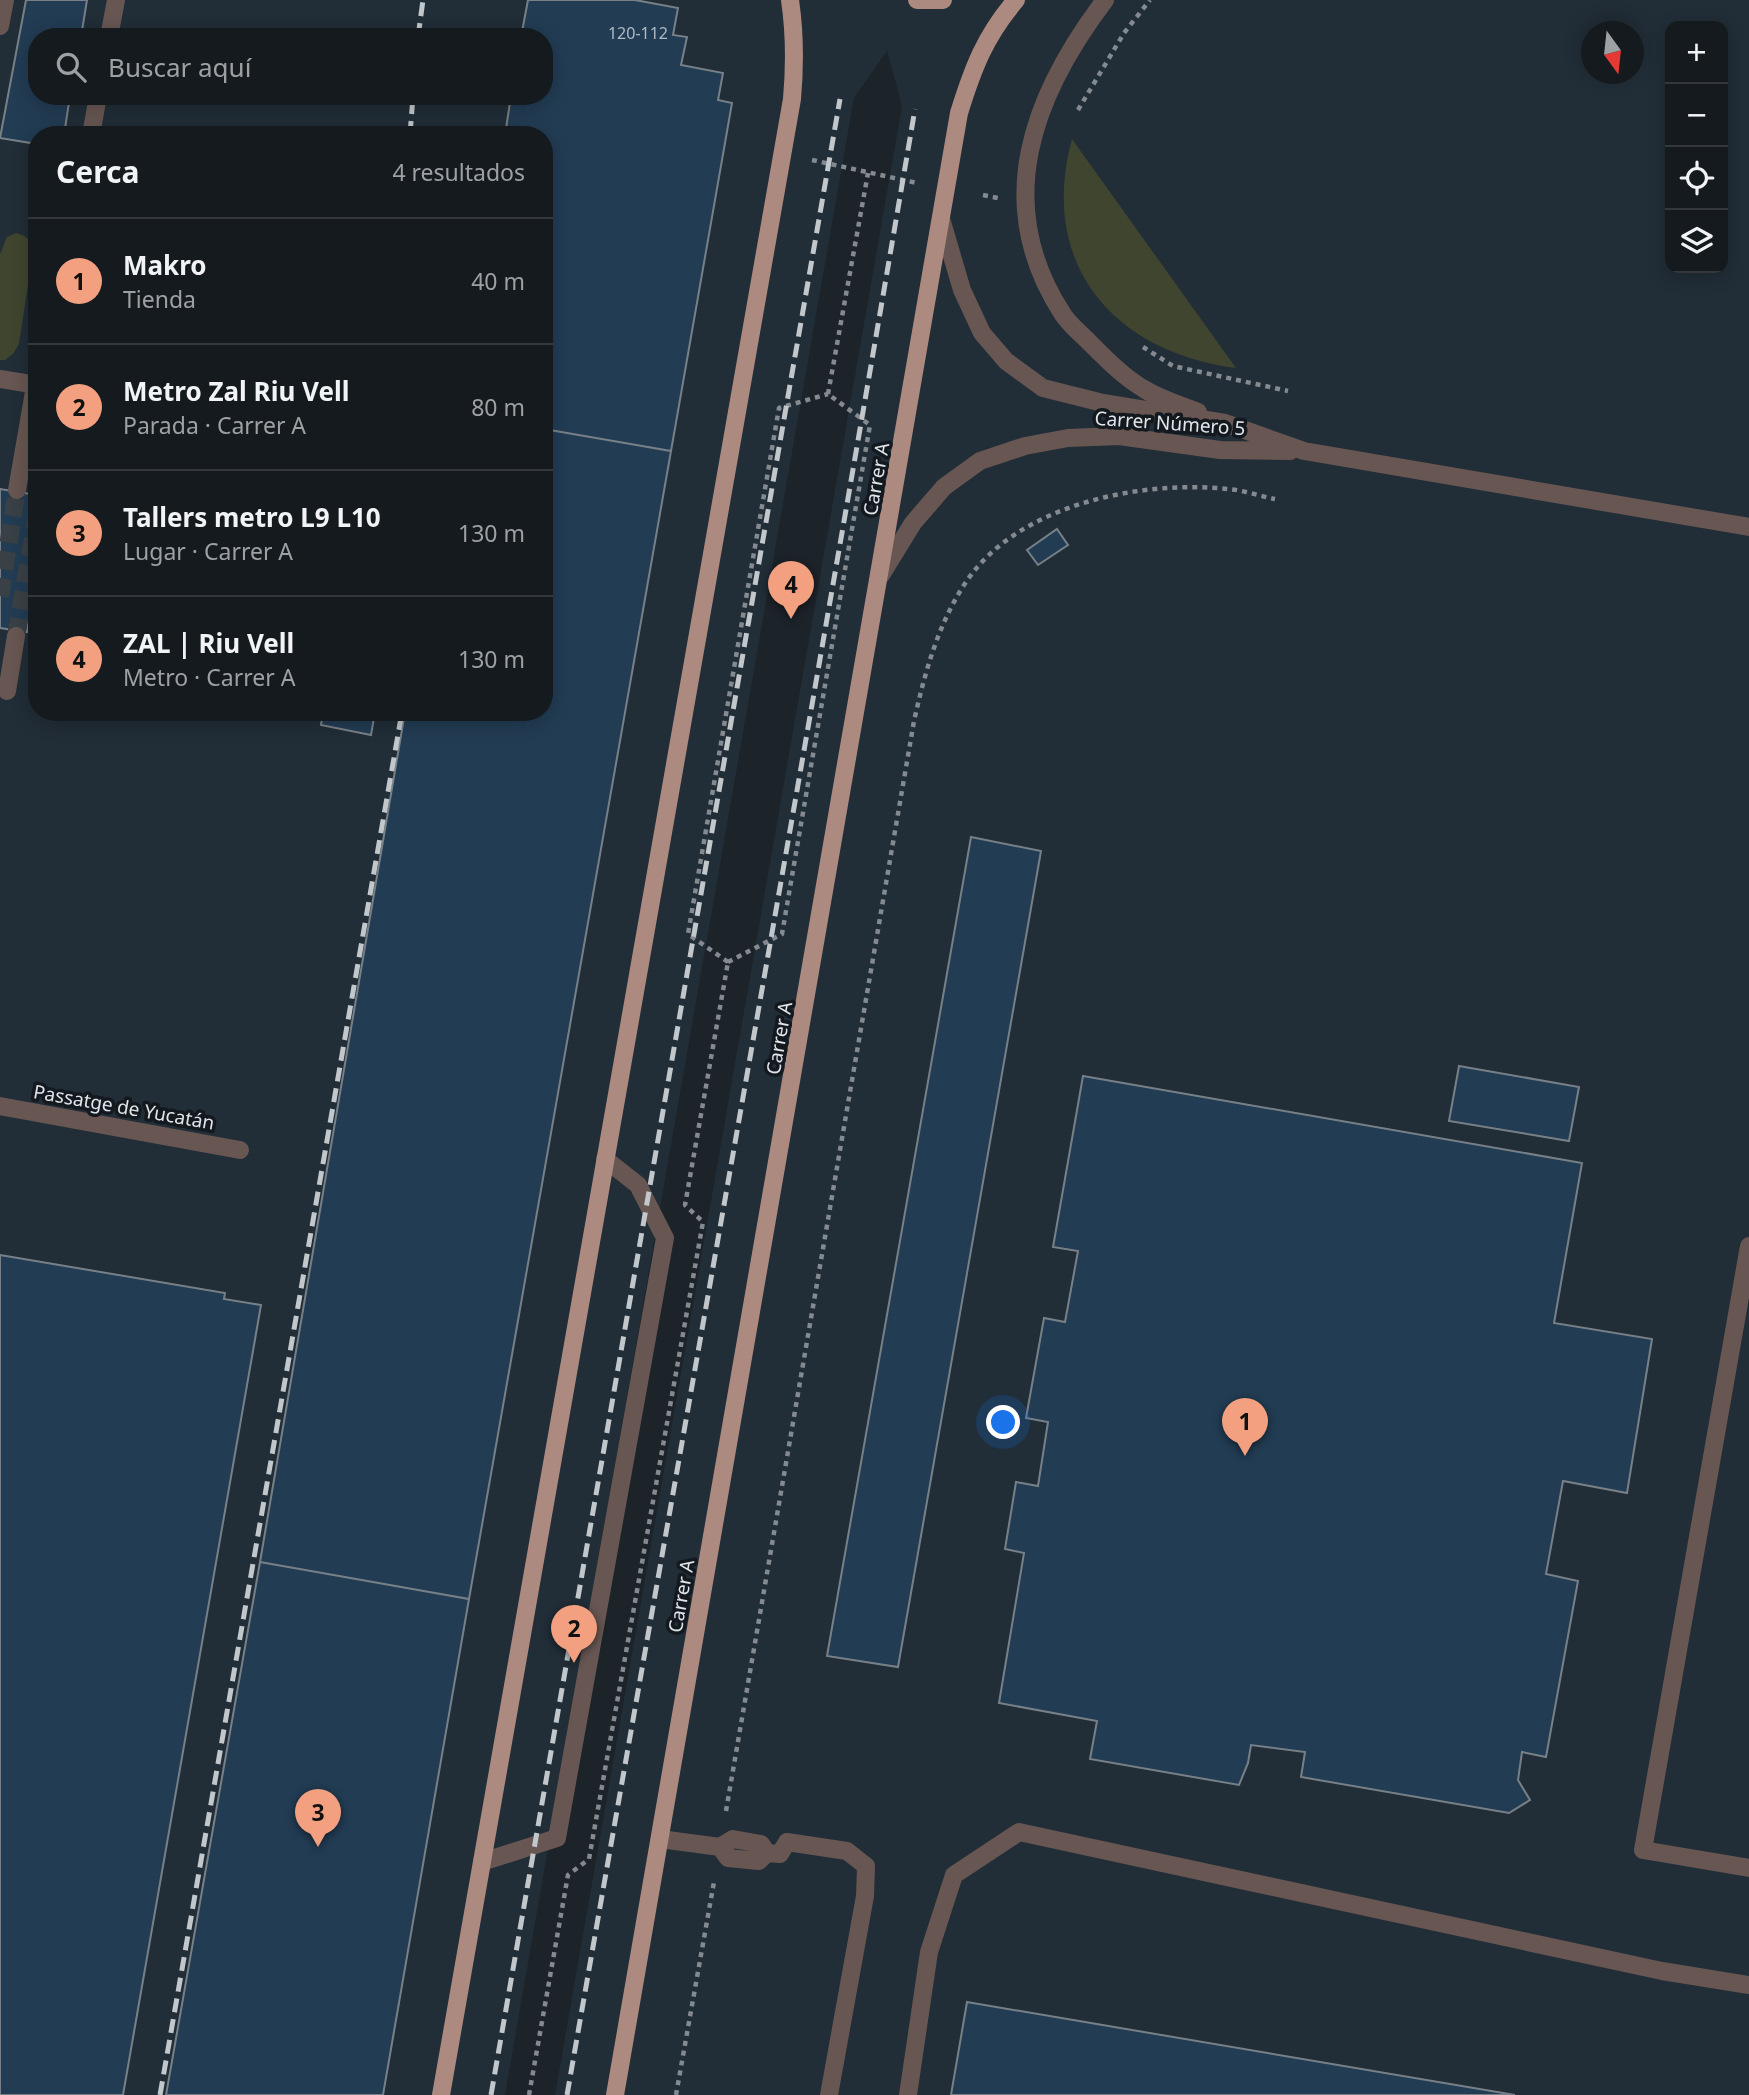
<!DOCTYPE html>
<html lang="es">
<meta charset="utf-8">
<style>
body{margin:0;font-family:"Noto Sans",sans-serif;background:#22272c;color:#f1f3f6}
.controls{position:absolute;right:21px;top:21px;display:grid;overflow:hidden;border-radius:14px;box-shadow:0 4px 18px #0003}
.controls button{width:63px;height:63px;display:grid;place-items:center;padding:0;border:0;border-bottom:2px solid #34383d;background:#151a1f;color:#f1f3f6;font:35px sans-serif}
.compass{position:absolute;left:1581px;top:21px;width:63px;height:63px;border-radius:50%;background:#151a1f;box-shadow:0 4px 18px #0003;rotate:165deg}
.you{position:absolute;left:1004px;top:1423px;width:24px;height:24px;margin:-18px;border:5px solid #fff;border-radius:50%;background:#1a73e8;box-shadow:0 0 0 10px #1a73e833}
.badge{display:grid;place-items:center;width:46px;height:46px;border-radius:50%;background:#f2a080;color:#111;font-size:23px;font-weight:700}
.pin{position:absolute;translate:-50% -58px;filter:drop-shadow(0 2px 4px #0008)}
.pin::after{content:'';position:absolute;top:37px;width:24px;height:21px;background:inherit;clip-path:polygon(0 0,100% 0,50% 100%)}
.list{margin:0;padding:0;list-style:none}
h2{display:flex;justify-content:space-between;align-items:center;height:91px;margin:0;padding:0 28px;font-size:30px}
h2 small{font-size:23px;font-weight:400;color:#9da1a4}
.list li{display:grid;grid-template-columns:46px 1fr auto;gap:21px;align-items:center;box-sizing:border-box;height:126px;padding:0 28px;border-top:2px solid #34383d}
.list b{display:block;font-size:26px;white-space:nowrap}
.list p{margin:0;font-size:23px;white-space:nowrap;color:#9da1a4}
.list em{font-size:23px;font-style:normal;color:#9da1a4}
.icon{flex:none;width:38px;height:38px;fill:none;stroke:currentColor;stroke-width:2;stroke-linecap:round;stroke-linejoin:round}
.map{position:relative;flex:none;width:1749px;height:2095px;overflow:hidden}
.search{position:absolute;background:#151a1f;box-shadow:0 4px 18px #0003;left:28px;top:28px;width:525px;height:77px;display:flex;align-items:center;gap:18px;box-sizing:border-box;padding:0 24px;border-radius:28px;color:#9da1a4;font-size:26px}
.panel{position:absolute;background:#151a1f;box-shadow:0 4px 18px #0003;left:28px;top:126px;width:525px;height:595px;border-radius:28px}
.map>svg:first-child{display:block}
.built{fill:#212d37;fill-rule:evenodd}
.green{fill:#3f452e}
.building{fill:#223c53;stroke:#788087;stroke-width:2}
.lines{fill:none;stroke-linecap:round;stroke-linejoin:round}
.minor-tunnel{stroke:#394046;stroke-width:18;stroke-dasharray:18 9;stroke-linecap:butt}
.path{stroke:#848a8f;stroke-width:4.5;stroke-dasharray:5 5;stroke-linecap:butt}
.minor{stroke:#675652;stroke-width:18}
.major{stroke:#ac8a80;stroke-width:18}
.rail{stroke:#c1c7cb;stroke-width:5;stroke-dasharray:14 7;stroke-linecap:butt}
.labels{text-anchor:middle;stroke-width:7;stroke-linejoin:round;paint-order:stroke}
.number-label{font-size:16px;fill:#b0bbc4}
.street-label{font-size:19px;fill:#e0e5e9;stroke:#13191f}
</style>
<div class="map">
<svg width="1749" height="2095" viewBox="0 0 1749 2095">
<rect width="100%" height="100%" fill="#1c2329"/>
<path class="built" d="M0 0H1749V2095H555L902 106 887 51 854 98 505 2095H0ZM1670 26H1723V268H1670ZM1592 32H1634V74H1592ZM37 37H544V96H37ZM37 135H544V712H37Z"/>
<path class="green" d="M1072 139 1236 368C1113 352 1038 264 1072 139Z
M16 233C28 236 31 240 33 252L19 344 13 354 5 360H0V254L7 237Z"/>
<path class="building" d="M26 0H87L81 37H37V96H70L64 135H37V144L0 138Z
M528 0H635L678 8 673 35 687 37 681 65 723 73 718 100 732 103 671 451 544 429V135H505L511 96H544V37H521Z
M544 429 671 451 469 1599 260 1562 405 712H544Z
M0 489 37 495V570L27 632 0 628Z
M1057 529 1068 545 1038 565 1027 550Z
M323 712H375L371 735 321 725Z
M971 837 1041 851 898 1667 827 1656Z
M1459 1066 1579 1087 1569 1141 1449 1121Z
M1083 1076 1582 1163 1554 1323 1652 1339 1627 1493 1563 1481 1546 1574 1578 1581 1546 1757 1522 1752 1518 1780 1530 1800 1509 1813 1301 1777 1305 1752 1251 1745 1248 1763 1239 1785 1090 1759 1097 1721 999 1703 1024 1553 1005 1549 1016 1482 1038 1486 1048 1422 1026 1418 1044 1318 1065 1322 1078 1251 1053 1247Z
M0 1255 225 1293 224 1299 261 1305 123 2095H0Z
M260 1562 469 1599 383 2095H166Z
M967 2002 1515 2095H951Z"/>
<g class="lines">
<path class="minor-tunnel" d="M0 596 17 490
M16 636 37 515"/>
<path class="path" d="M1078 110 1124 33 1150 0
M812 160 917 183
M983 195 998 198
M1143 347 1173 366 1288 391
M828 394 868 173
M728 962 688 934 779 408 828 394
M728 962 782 934 870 425 828 394
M726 1811 914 721C925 672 938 624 966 582 1018 504 1141 480 1228 489 1243 490 1259 496 1275 499
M529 2095 568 1875 589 1859 703 1222 685 1205 728 962
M676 2095 714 1882"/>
<path class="minor" d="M1105 0C1033 95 991 203 1062 313 1069 325 1082 334 1091 344 1107 360 1125 378 1144 389 1160 399 1180 405 1198 412
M0 26 5 0
M109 37 116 0
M91 135 98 96
M942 222 962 290 982 333 1006 361 1043 388 1103 403 1225 423 1304 451 1749 527
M0 379 37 385
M17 490 35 386
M881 575 913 523 944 487 980 461 1025 446 1068 438 1119 436 1220 450 1290 451
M7 691 16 636
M0 1106 240 1150
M1749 1246 1643 1850 1749 1868
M660 1839 720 1847 733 1839 761 1844 767 1853
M720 1847 728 1858 759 1861 767 1853 780 1854 787 1842 847 1851 866 1866 865 1896 829 2095
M482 1862 557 1838 665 1238 638 1185 605 1159
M908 2095 929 1952 954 1875 1019 1832 1662 1971 1749 1985"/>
<path class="major" d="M917 0H943
M441 2095 792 99C795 65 795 34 790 0
M615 2095 959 113C973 68 985 36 1016 0"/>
<path class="rail" d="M418 37 423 0
M410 135 413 96
M160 2095 402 712
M491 2095 840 99
M567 2095C683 1433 802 772 915 109"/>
</g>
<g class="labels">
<g class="number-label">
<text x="638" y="39">120-112</text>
</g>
<g class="street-label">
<text transform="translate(1170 423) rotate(4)" y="7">Carrer Número 5</text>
<text transform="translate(876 479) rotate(-80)" y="7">Carrer A</text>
<text transform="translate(779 1038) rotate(-80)" y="7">Carrer A</text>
<text transform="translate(124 1107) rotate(10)" y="7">Passatge de Yucatán</text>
<text transform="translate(681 1596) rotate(-80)" y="7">Carrer A</text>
</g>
</g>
</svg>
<div class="controls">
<button>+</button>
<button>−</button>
<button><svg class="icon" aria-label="locate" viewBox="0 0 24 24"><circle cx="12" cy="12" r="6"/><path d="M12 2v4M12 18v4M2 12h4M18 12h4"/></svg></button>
<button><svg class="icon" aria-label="layers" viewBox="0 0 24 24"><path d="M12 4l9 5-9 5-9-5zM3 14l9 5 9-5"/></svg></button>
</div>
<svg class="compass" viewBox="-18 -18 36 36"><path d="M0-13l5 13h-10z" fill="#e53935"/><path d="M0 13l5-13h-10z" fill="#9da1a4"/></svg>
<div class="you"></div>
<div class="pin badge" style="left:1245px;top:1456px">1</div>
<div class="pin badge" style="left:574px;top:1663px">2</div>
<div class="pin badge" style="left:318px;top:1847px">3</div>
<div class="pin badge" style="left:791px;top:619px">4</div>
<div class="search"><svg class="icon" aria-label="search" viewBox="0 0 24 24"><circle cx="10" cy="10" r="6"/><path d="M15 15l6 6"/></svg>Buscar aquí</div>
<section class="panel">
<h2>Cerca<small>4 resultados</small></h2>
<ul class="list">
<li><span class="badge">1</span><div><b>Makro</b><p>Tienda</p></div><em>40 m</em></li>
<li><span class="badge">2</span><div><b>Metro Zal Riu Vell</b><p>Parada · Carrer A</p></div><em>80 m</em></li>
<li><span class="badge">3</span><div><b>Tallers metro L9 L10</b><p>Lugar · Carrer A</p></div><em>130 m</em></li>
<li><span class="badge">4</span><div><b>ZAL | Riu Vell</b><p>Metro · Carrer A</p></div><em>130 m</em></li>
</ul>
</section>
</div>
